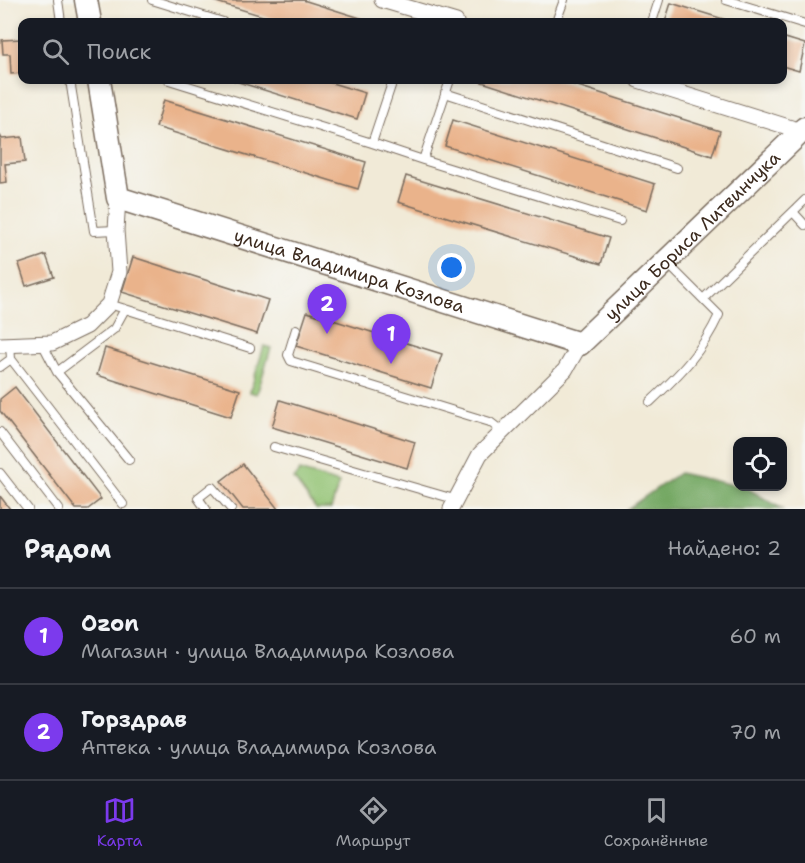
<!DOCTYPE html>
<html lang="ru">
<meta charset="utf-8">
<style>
body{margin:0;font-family:"Shantell Sans",sans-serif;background:#242831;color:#f1f3f6}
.controls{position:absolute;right:18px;bottom:18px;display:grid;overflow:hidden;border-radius:12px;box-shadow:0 3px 9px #0003}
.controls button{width:54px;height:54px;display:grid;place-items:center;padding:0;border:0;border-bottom:2px solid #363941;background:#171b24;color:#f1f3f6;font:30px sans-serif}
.you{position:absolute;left:452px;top:268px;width:21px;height:21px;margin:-15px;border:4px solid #fff;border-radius:50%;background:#1a73e8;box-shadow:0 0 0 9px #1a73e833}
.badge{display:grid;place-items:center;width:39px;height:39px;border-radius:50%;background:#7c3aed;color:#fff;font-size:20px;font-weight:700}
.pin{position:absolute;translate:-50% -50px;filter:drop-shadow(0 2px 3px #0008)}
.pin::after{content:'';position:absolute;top:32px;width:21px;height:18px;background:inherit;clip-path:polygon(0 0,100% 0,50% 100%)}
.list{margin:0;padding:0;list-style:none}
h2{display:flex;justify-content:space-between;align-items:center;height:78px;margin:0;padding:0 24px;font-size:26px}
h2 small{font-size:20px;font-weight:400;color:#9ea1a6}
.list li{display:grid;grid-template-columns:39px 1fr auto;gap:18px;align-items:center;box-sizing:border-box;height:96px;padding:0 24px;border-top:2px solid #363941}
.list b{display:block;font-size:22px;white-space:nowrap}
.list p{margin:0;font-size:20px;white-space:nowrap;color:#9ea1a6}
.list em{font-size:20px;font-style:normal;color:#9ea1a6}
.icon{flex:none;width:33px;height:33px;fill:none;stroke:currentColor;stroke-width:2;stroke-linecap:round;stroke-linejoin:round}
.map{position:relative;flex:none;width:805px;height:509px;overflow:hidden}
.search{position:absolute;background:#171b24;box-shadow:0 3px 9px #0003;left:18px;right:18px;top:18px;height:66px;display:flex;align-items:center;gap:15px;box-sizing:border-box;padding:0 21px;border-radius:12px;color:#9ea1a6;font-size:22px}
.sheet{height:270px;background:#171b24}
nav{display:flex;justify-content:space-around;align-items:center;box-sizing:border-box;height:84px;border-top:2px solid #363941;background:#171b24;font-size:16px;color:#9ea1a6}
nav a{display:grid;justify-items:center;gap:3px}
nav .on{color:#7c3aed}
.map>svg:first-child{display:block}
.green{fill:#92c272;stroke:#667648;stroke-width:1.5}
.forest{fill:#75a864;stroke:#586941;stroke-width:1.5}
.building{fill:#eab38b}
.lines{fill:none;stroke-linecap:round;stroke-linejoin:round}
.lane-casing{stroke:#7b6d5f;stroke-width:10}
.street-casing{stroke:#7b6d5f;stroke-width:17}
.secondary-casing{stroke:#7b6d5f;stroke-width:25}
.lane{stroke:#fff;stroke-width:8}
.street{stroke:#fff;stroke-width:15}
.secondary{stroke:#fff;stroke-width:22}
.labels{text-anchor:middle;stroke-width:4.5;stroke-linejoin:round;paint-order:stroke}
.street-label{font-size:18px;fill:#3b2a1e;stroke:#f6f6f2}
</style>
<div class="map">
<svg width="805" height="509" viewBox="0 0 805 509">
<rect width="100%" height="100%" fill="#f6f6f2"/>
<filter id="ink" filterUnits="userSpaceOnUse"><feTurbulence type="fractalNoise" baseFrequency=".0167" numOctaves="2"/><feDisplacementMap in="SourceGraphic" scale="12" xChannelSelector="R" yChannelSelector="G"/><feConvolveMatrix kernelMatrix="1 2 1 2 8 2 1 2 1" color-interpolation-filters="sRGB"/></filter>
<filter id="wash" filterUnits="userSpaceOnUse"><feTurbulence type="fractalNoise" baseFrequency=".008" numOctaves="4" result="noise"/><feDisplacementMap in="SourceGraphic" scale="24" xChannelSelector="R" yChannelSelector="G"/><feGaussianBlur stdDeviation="1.35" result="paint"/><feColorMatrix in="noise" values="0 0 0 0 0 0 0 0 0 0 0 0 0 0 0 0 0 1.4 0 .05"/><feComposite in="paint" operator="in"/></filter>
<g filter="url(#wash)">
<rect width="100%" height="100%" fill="#f1ead7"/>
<path class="green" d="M264 346 271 348 257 394 250 392Z
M299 471 339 483 331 509H316L294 479Z"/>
<path class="forest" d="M679 473 747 488 782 509H627Z"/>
<g id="blocks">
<path class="building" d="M303 0 373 22H283L213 1Z
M671 3 733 22H665Z
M782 37 805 44 799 71 782 66Z
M22 39V73L11 74 10 54H3L2 40Z
M232 80H322L365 93 357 119Z
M476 80H559L720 131 712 156Z
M164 100 366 162 358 189 156 127Z
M453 120 655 184 647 210 445 146Z
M0 135 2 139 22 137 25 162 5 164 7 182 0 183Z
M406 176 609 238 601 264 398 202Z
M46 255 54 277 26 286 19 264Z
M133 257 268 300 257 334 122 292Z
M307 312 442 354 431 388 296 346Z
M105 348 240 390 231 417 97 375Z
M15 387 101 499 88 509H76L0 411V399Z
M280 400 415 442 407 468 272 427Z
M243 464 278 509H243L221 481Z
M0 496 10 509H0Z"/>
</g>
</g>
<g filter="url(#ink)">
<use href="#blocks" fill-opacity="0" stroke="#7b6d5f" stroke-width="1.5"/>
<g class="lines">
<defs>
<path id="lane" d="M58 0 61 22
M152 0 223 22
M726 0 805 24
M556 22 564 0
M652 22 659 0
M70 80 94 231 116 230
M169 80 372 143
M393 80 372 143 423 160 450 80
M445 93 677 168
M423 160 620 221
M793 212 805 225
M703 299 805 200
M109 304 250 348
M296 329 288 355 291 361 490 422 503 432
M42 343 57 372 114 329 125 309
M11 359 123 504
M0 367 11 359 10 344
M57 372 129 460
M650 402C680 374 702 352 719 315L667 263
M0 432 59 509
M274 447 454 499
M0 473 28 509
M206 509 198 498 212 487 231 509"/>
<path id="street" d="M382 0 456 22
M638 80 801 131
M0 345 52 343 87 326 109 304 119 272 116 230 118 198
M451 509 480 454 565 370 580 344"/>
<g id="secondary">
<path d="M86 0 90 22"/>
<path id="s1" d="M99 80 118 198 580 344 805 128"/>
</g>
</defs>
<use href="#lane" class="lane-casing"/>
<use href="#street" class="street-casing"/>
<use href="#secondary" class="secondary-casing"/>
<use href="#lane" class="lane"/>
<use href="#street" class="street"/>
<use href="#secondary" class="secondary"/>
</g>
</g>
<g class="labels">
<g class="street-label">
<text dy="6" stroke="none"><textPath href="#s1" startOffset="760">улица Бориса Литвинчука</textPath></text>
<text dy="6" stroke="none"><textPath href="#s1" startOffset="362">улица Владимира Козлова</textPath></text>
</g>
</g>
</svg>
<div class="controls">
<button><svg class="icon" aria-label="locate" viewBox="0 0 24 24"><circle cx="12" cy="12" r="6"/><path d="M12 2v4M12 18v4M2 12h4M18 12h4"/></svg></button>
</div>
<div class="you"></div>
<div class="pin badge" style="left:391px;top:364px">1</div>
<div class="pin badge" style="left:327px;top:334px">2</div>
<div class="search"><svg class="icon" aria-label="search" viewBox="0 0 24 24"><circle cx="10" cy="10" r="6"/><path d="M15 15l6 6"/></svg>Поиск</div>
</div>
<section class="sheet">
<h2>Рядом<small>Найдено: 2</small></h2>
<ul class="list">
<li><span class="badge">1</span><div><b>Ozon</b><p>Магазин · улица Владимира Козлова</p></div><em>60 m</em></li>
<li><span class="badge">2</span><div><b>Горздрав</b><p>Аптека · улица Владимира Козлова</p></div><em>70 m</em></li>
</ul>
</section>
<nav>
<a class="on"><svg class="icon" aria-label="map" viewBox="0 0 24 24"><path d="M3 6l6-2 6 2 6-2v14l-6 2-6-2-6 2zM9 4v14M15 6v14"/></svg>Карта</a>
<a><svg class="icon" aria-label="directions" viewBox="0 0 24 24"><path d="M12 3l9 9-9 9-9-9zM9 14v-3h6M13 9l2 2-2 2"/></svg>Маршрут</a>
<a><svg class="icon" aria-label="saved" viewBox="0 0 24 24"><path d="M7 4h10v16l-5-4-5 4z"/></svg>Сохранённые</a>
</nav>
